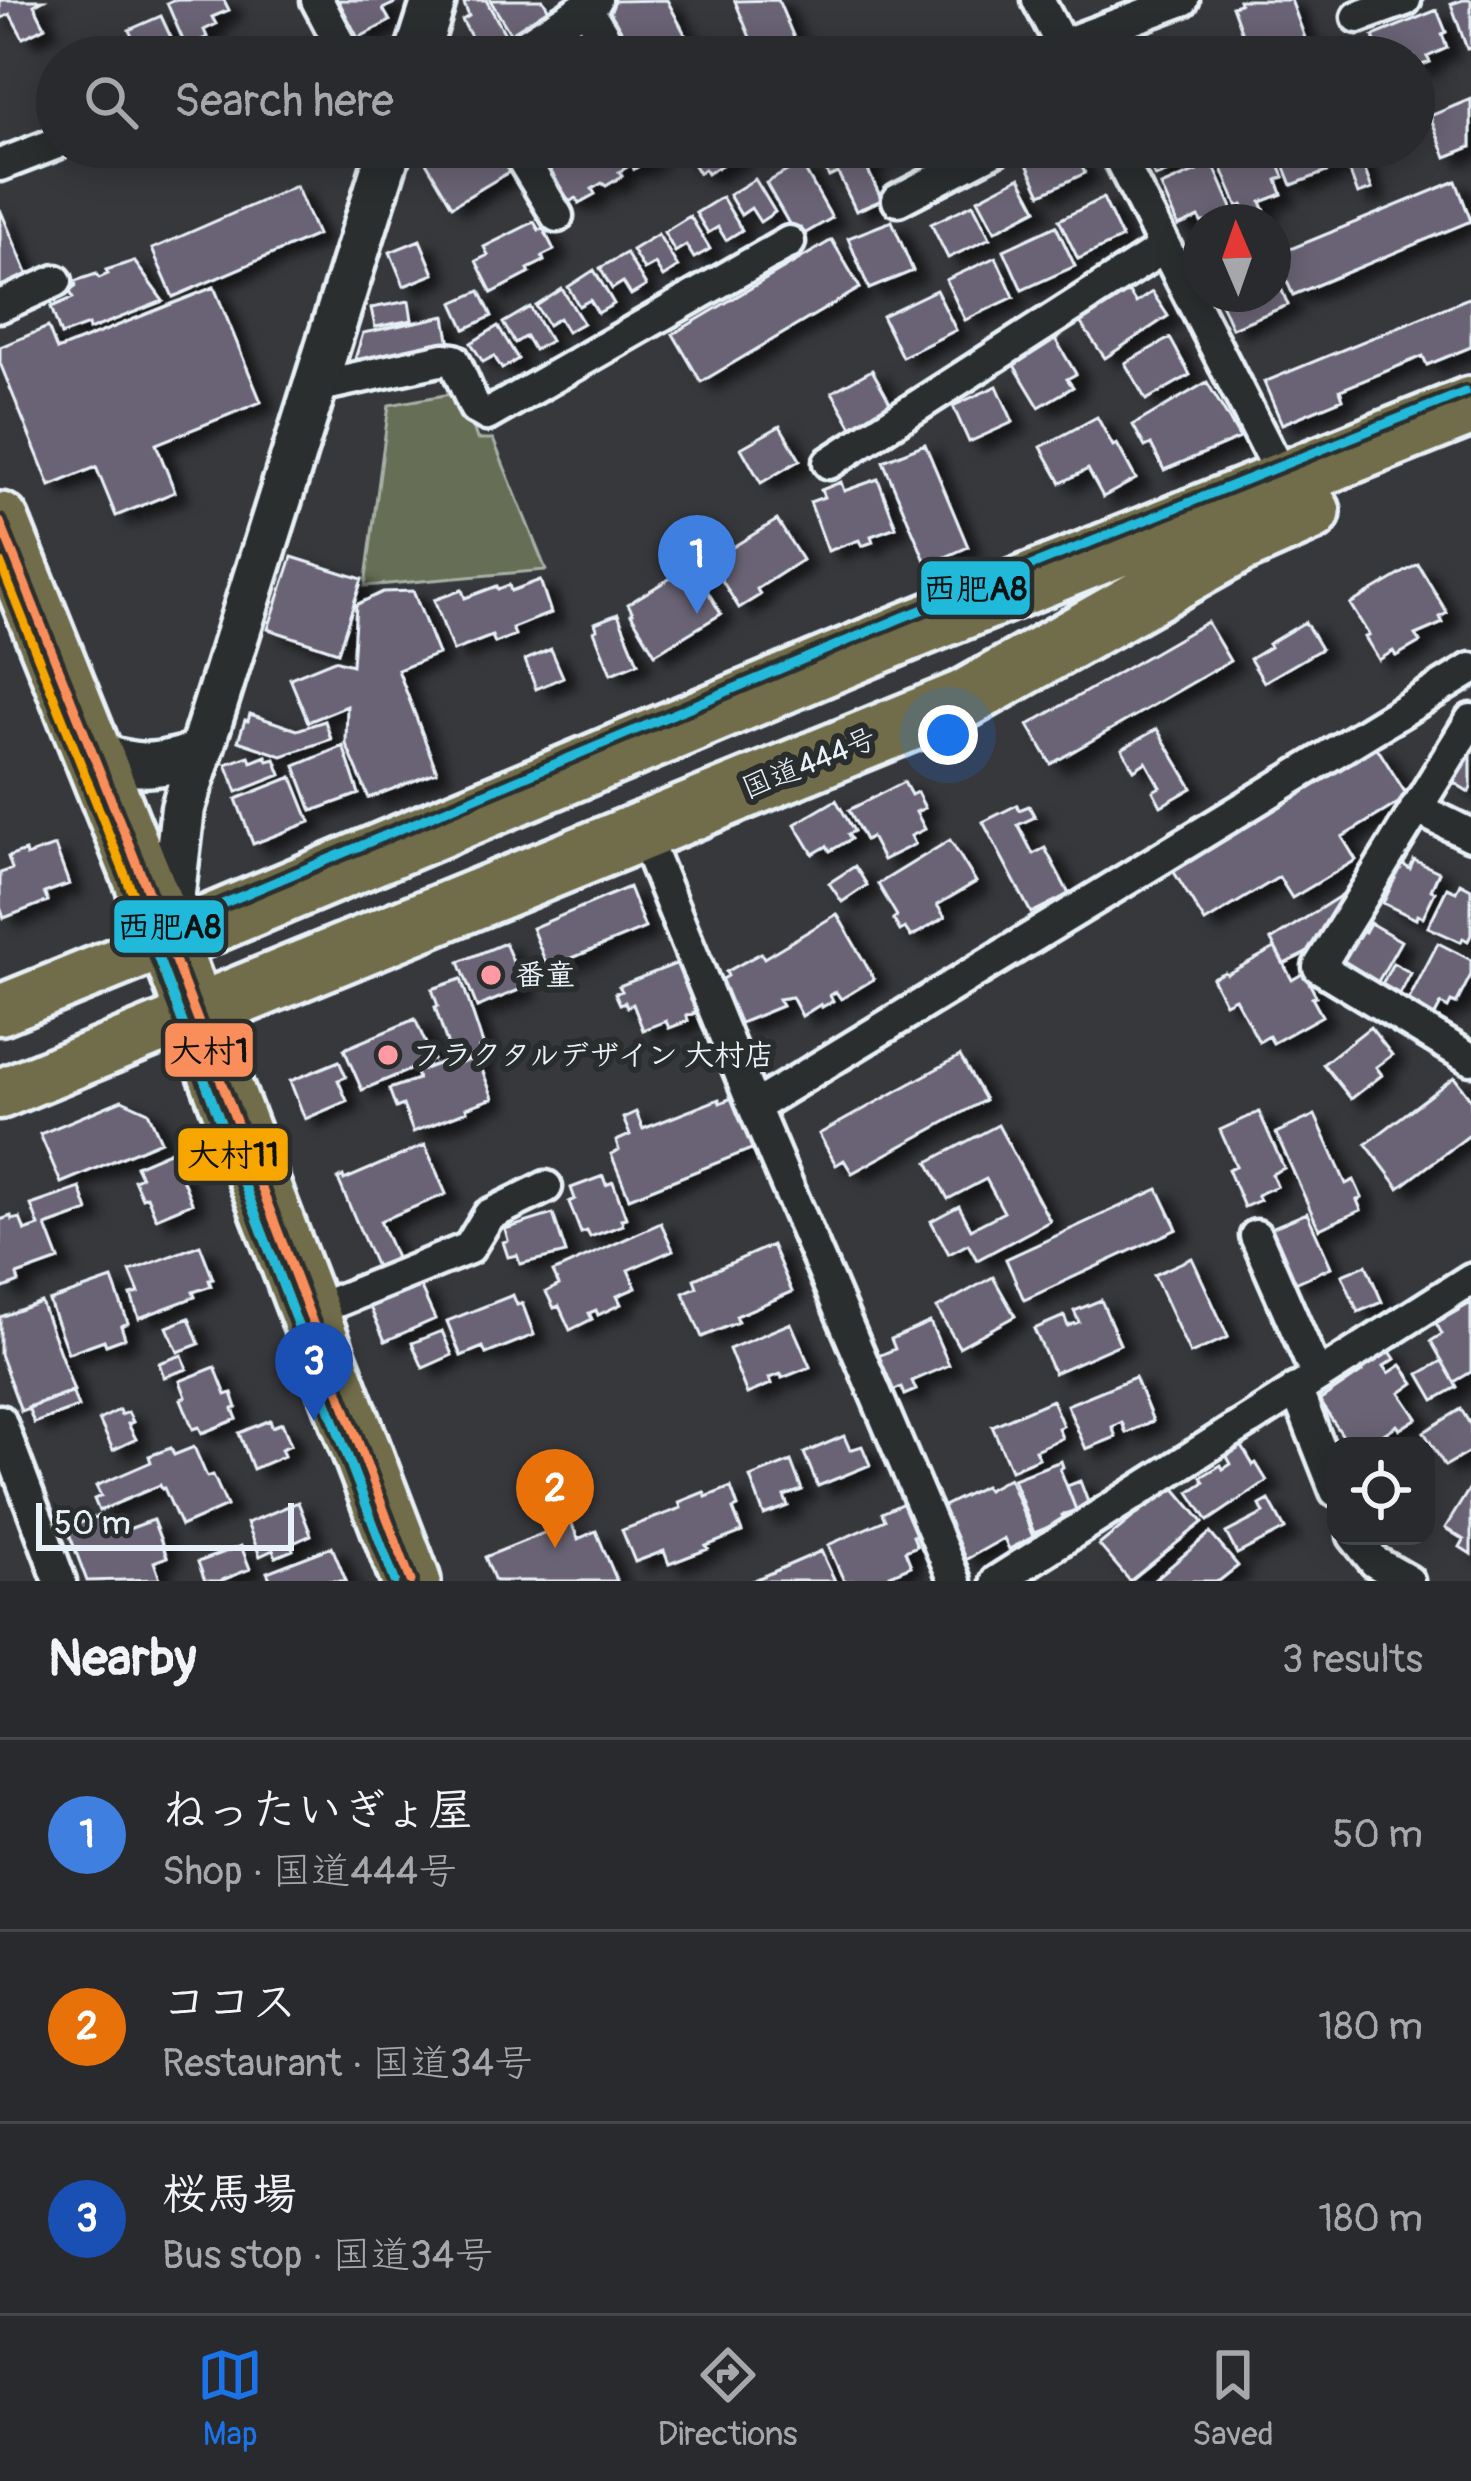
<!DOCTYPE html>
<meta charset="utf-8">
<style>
body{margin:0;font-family:Pangolin,"Klee One",sans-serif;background:#313235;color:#f1f3f6}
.controls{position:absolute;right:36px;bottom:36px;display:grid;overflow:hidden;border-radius:24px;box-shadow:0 6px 30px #0003}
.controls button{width:108px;height:108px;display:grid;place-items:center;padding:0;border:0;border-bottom:3px solid #454649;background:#292a2d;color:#f1f3f6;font:60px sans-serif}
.compass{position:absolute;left:1183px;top:204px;width:108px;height:108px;border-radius:50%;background:#292a2d;box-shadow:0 6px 30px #0003;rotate:358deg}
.scale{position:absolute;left:36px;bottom:30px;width:258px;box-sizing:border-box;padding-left:12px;border:6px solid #e8f1f8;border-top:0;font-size:33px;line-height:42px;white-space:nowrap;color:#e8f1f8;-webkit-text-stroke:9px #2a2d2e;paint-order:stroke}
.you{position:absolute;left:948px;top:735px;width:42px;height:42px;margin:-30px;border:9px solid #fff;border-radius:50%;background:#1a73e8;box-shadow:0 0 0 18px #1a73e833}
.badge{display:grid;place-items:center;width:78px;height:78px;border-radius:50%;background:#1a73e8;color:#fff;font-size:39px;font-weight:700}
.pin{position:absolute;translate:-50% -99px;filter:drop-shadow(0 3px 6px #0008)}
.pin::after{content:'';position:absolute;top:63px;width:42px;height:36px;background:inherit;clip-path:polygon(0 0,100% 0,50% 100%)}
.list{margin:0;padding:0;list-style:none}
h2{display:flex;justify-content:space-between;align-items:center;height:156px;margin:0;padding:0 48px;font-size:51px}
h2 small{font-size:39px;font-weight:400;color:#a5a7aa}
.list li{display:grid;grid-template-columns:78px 1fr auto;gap:36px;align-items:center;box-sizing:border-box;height:192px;padding:0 48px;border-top:3px solid #454649}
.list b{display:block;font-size:45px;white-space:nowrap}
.list p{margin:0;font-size:39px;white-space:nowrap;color:#a5a7aa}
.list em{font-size:39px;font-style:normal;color:#a5a7aa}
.icon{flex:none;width:66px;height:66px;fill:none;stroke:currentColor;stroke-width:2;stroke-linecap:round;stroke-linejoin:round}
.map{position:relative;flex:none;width:1471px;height:1581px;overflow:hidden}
.search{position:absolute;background:#292a2d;box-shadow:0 6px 30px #0003;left:36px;right:36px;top:36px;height:132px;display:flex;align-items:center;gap:30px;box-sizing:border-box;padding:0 42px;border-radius:66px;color:#a5a7aa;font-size:45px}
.sheet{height:732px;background:#292a2d}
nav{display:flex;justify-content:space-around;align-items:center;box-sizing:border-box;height:168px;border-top:3px solid #454649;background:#292a2d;font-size:33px;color:#a5a7aa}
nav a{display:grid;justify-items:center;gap:6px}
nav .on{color:#1a73e8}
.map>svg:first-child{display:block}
.green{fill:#666e54;stroke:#a7b0a6;stroke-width:3}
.building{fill:#6b6374;stroke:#e8f1f8;stroke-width:3;filter:url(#shadow)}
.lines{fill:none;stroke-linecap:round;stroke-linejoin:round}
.street-casing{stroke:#e8f1f8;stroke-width:39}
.secondary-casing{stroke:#e8f1f8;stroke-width:51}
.primary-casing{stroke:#e8f1f8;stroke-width:57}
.highway-casing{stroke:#e8f1f8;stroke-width:66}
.street{stroke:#2a2d2e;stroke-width:30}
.secondary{stroke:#2a2d2e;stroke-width:42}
.primary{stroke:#716d4b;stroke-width:48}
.highway{stroke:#716d4b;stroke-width:57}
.bus-1-casing{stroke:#2a2d2e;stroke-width:18}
.bus-2-casing{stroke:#2a2d2e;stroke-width:18}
.bus-3-casing{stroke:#2a2d2e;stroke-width:18}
.bus-1{stroke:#fa8e5a;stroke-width:9}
.bus-2{stroke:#f7a600;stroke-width:9}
.bus-3{stroke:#20b9da;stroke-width:9}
.poi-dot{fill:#ff9aa2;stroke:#2a2d2e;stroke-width:4.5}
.labels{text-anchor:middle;stroke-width:12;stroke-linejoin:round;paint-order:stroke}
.street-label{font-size:30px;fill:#e8f1f8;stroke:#2a2d2e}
.poi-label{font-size:30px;font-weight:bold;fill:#e8f1f8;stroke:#2a2d2e;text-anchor:start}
.line-badge{stroke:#2a2d2e;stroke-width:4.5}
.pale-badge-label{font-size:33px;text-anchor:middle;font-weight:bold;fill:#111}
</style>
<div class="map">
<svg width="1471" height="1581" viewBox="0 0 1471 1581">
<defs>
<filter id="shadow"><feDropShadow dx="13" dy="8" stdDeviation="6" flood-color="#0009"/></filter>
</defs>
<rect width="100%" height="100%" fill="#37383c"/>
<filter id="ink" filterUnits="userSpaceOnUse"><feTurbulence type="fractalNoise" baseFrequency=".00833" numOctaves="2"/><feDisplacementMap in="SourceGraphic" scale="24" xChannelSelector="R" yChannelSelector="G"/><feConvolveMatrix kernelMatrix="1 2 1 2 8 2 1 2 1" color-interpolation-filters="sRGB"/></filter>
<g filter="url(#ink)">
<path class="green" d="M462 392 477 439H493L546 570 365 586 389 405Z"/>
<path class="building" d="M0 0H43L34 5 45 27 23 38 10 14 0 19Z
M173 0H224L229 10 212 17 216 24 204 30 207 37 186 47 167 3Z
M338 0H401L383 9 390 21 358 38Z
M472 0H486L510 43 485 57H482L462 20 469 16 464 4Z
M490 0H543L552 15 513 38Z
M667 0 689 42 671 51 669 46 662 50 657 39 629 53 609 12V1Z
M778 0 802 57H758L735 1Z
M1239 0H1291L1305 38 1270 51 1266 43 1248 50 1232 6 1240 4Z
M1463 0H1471V48L1467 49 1451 4Z
M1437 10 1446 32 1442 34 1447 48 1427 57 1430 62 1414 68V57H1382L1373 36Z
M161 16 180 57H138L136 54 139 52 129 30Z
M581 26 599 57H530Z
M1150 38 1156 57H1101L1100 55Z
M1471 99V147L1446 157 1430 116Z
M430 147H501L514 169 452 206 424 159 433 153Z
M587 147H655L656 149 646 154 649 160 634 169 632 164 619 172 622 176 606 186 602 183 592 189 595 194 579 203 576 198 569 202 549 170Z
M686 147H741L744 151 707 174 704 169 699 173 691 161 687 163 680 151Z
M825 147H875L879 156 864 162 882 200 856 211 838 173 829 177 818 152 826 149Z
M1043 147H1072L1085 173 1041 194 1023 156Z
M1143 147H1226L1227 149 1155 177Z
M1247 147H1271L1284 177 1277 180 1282 194 1261 202 1265 211 1248 218 1243 205 1238 207 1218 159Z
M1277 147H1334L1342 166 1292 185Z
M1356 147 1372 189 1358 194 1342 152Z
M801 163 832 218 797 238 766 183Z
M1213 164 1238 222H1201L1199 217 1178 226 1161 186Z
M1020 177 1037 209 995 231 978 199Z
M755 179 775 212 760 222 751 208 741 215 729 195Z
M1456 181 1471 221 1293 295 1280 265 1273 268V256Z
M296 186 317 235 173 297 152 249Z
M722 197 742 230 726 240 718 227 708 233 696 213Z
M1103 198 1122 238 1078 259 1059 220Z
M973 204 990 238 948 258 931 224Z
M0 209 29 278 0 290Z
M690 216 710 249 694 258 686 245 675 252 664 232Z
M892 221 913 271 869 289 848 238Z
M534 222 539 230 543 228 554 250 542 256 544 261 528 269 530 273 492 293 476 261 488 255 484 247Z
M1056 226 1075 266 1022 290 1004 250Z
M658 234 678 267 663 277 655 264 644 270 632 250Z
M420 240 434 274 404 286 390 252Z
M832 240 860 288 701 382 673 334Z
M626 253 646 286 631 295 623 282 612 289 600 268Z
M996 257 1014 297 965 320 946 280Z
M134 261 163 301 89 330 88 325 61 335 51 307 73 298 69 289 76 286 75 281 96 274 99 278 108 274 106 270Z
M594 270 614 304 598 313 590 300 579 306 568 287Z
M1275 274 1288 305 1232 328 1217 294H1273Z
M214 287 261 402 156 444 175 492 116 516 96 467 50 486 0 363V347L48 327 57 350Z
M562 289 583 323 567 332 559 318 548 325 536 306Z
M936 290 956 330 902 357 882 316Z
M1127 290 1136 303 1152 292 1168 316 1105 358 1077 318 1106 298 1109 303Z
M480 291 492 316 465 329 453 303Z
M1471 297V347L1427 365 1423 356 1340 390 1343 399 1282 424 1264 382Z
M409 301 412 320 375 327 371 308Z
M530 307 550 341 534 350 526 336 515 343 503 323Z
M445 316 450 346 352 369 363 333Z
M498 326 518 359 502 369 494 356 483 362 471 343Z
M1054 337 1076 374 1067 379 1073 387 1039 407 1012 362Z
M1170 338 1190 375 1146 400 1125 363Z
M872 370 891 404 852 427 832 392Z
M1207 382 1240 438 1164 470 1151 444 1145 447 1133 425Z
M997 386 1013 422 969 442 953 406Z
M1097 417 1113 446 1117 444 1136 479 1103 497 1088 469 1061 483 1041 447Z
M780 426 800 460 761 483 741 448Z
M925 444 968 547 927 565 883 461Z
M878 479 896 527 871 536 873 542 862 546 859 540 828 551 810 502 824 497 821 490 841 482 844 491Z
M777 520 802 560 757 589 760 595 739 608 710 561Z
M292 557 362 579 338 652 268 629Z
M1418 564 1447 613 1440 617 1443 623 1415 635 1420 642 1396 656 1393 651 1379 660 1365 637 1369 635 1350 604Z
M692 565 721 614 655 654 631 614 633 613 628 604Z
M540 580 551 613 512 628 515 635 495 643 492 636 453 651 434 600 462 590 465 598 497 586 498 589 509 585 511 591Z
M413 591 438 654 398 670 437 772 369 798 346 744 347 706 308 722 290 678 334 660 352 665 356 605 383 592Z
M618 614 638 663 611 674 594 631 597 629 595 623Z
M1207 622 1230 661 1051 764 1028 725Z
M1305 622 1321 649 1264 682 1250 659 1270 647 1268 644Z
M551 649 563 677 536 689 525 660Z
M250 714 297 730 325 721 331 739 282 756 238 741 245 720 248 721Z
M1157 729 1192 788 1161 806 1153 791 1160 787 1146 762 1134 770 1122 749Z
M1471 742V787L1469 792 1453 782 1456 776 1453 774Z
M343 746 359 794 312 811 295 766Z
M1376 746 1408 797 1342 837 1356 860 1292 898 1279 877 1205 922 1172 869Z
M249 756 251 762 266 756 268 761 275 759 281 775 237 792 226 764Z
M292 777 310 822 253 844 236 799Z
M904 782 911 795 917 792 925 808 916 812 925 829 911 836 915 844 883 860 871 837 865 840 849 810Z
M836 800 854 831 848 834 851 839 830 851 827 846 813 854 795 824Z
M1017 805 1019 810 1029 806 1035 817 1018 825 1033 854 1045 848 1069 894 1031 913 983 822Z
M950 840 976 882 937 905 945 917 911 937 905 928 900 931 893 919 897 916 878 884Z
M55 846 69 884 44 893 48 901 4 918 0 907V873L12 869 8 857 25 851 26 856Z
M1414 860 1439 872 1431 890 1435 892 1423 917 1417 915 1416 919 1383 903 1402 864 1410 869Z
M855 866 867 885 842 902 829 883Z
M1460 883 1471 889V935L1468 941 1463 938 1461 942 1428 927 1447 888 1456 892Z
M629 887 645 928 548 968 532 928Z
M1351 889 1322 945 1284 964 1271 940Z
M837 914 874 979 841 999 836 992 830 995 833 1001 822 1007 821 1004 802 1016 792 997 778 999 782 1006 738 1024 721 980 728 976 726 972 761 953 764 958Z
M1370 923 1401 941 1376 985 1339 964 1359 929 1365 932Z
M505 943 524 988 477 1007 459 962Z
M1438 943 1471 960V975L1456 1004 1451 1002 1448 1008 1441 1004 1433 1019 1406 1005Z
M1275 948 1292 980 1304 973 1316 996 1312 998 1322 1016 1273 1043 1269 1036 1259 1042 1235 998 1225 1003 1212 978 1225 972 1227 974Z
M678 963 690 995 694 994 700 1011 687 1016 688 1021 669 1028 666 1021 643 1030 633 1004 627 1007 625 1002 620 1004 615 993 622 991 619 986Z
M1393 963 1411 973 1400 994 1382 984Z
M461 979 484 1047 479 1048 481 1054 459 1061 457 1056 452 1058 435 1007 438 1006 432 989Z
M415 1019 433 1060 362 1090 344 1049Z
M1370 1027 1392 1055 1376 1067 1382 1075 1351 1099 1323 1064Z
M960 1056 985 1100 852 1173 844 1160 836 1165 819 1134Z
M477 1057 493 1098 466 1108 467 1111 413 1132 403 1105 396 1108 389 1089 418 1079 416 1072 448 1060 451 1067Z
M339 1061 346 1077 338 1080 347 1101 305 1119 290 1081Z
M1454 1077 1471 1100V1134L1399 1188 1366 1144Z
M734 1097 754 1148 629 1198 611 1154 619 1150 616 1141 630 1135 623 1118 636 1112 643 1129 719 1099 720 1103Z
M122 1100 148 1112 161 1141 61 1183 40 1134Z
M1259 1112 1284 1168 1272 1174 1277 1186 1257 1195 1260 1200 1244 1207 1228 1169 1236 1166 1220 1130Z
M1315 1115 1346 1184 1354 1180 1362 1198 1357 1200 1361 1210 1319 1229 1276 1133Z
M998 1125 1050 1221 977 1260 968 1244 949 1254 931 1221 959 1206 971 1229 1004 1212 986 1179 948 1199 928 1162Z
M425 1145 446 1194 380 1221 396 1258 376 1267 338 1179 343 1176 344 1180Z
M171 1151 192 1203 156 1218 147 1196 142 1198 134 1180 141 1177 136 1166Z
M603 1176 606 1185 613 1182 626 1218 621 1219 623 1225 590 1237 587 1231 581 1233 569 1202 575 1199 571 1188Z
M80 1188 88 1211 46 1226 59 1260 17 1275 19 1282 4 1288 0 1282V1220L11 1216 12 1220 20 1218 25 1231 39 1226 31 1205Z
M1158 1189 1177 1229 1024 1300 1006 1259Z
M1307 1213 1331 1267 1295 1283 1271 1228Z
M553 1214 566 1253 520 1264 517 1255 508 1257 503 1242 508 1240 505 1229Z
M661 1223 673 1250 628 1270 636 1288 617 1296 621 1304 598 1315 596 1310 589 1313 592 1319 570 1330 559 1306 554 1308 546 1292 559 1285 553 1272Z
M200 1245 213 1279 209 1280 211 1286 193 1292 195 1297 139 1318 131 1295 139 1293 130 1271Z
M772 1245 792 1292 736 1316 738 1322 702 1337 683 1293 697 1287 694 1279Z
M1192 1258 1228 1337 1190 1354 1154 1275Z
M1366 1265 1382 1302 1358 1312 1342 1275Z
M993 1277 1015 1316 959 1347 937 1308Z
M112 1279 128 1323 121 1326 125 1338 106 1345 104 1340 68 1353 49 1301Z
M420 1286 435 1319 385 1341 370 1307Z
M513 1295 517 1305 522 1303 534 1335 486 1354 483 1347 461 1356 447 1321Z
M1101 1300 1120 1344 1054 1373 1034 1329 1064 1316 1068 1326 1079 1322 1074 1311Z
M41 1302 74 1391 21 1411 0 1354V1317Z
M1471 1303V1372L1454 1382 1431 1341 1442 1334 1436 1323Z
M189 1318 199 1344 178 1352 167 1327Z
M930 1322 949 1365 912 1381 916 1390 904 1395 901 1387 886 1394 871 1359 895 1349 891 1339Z
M791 1323 810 1367 782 1378 781 1374 769 1378 771 1384 747 1394 729 1349Z
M442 1331 452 1355 423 1368 412 1343Z
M1387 1347 1395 1359 1384 1366 1389 1373 1401 1365 1414 1383 1400 1393 1417 1418 1400 1429 1397 1425 1366 1446H1350L1319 1401 1362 1372 1358 1367Z
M182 1355 187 1369 164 1377 159 1363Z
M1442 1361 1457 1387 1434 1400 1419 1374Z
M215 1367 226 1395 232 1393 237 1408 233 1409 237 1419 202 1433 199 1427 193 1429 181 1399 186 1397 180 1381Z
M1135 1377 1153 1421 1126 1433 1122 1422 1112 1427 1116 1437 1086 1449 1067 1405Z
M72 1391 78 1407 34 1423 28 1407Z
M1052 1400 1063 1426 1058 1428 1062 1438 1035 1450 1039 1458 1011 1470 992 1426Z
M1461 1409 1471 1426V1451L1445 1466 1424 1432Z
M119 1410 121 1415 128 1412 133 1422 128 1424 136 1439 113 1450 99 1420Z
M270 1420 272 1427 282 1423 291 1445 281 1449 284 1456 253 1469 239 1433Z
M844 1436 850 1450 862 1446 870 1465 818 1486 804 1453Z
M1240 1443 1253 1465 1256 1463 1267 1481 1208 1521 1189 1492 1204 1482 1201 1477 1221 1465 1223 1469 1231 1464 1225 1453Z
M194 1447 207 1477 213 1475 227 1506 181 1526 164 1488 162 1489 160 1485 99 1511 94 1499 101 1496 96 1486 151 1462 149 1456 171 1448 174 1455Z
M791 1461 802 1490 784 1496 788 1506 764 1515 750 1477Z
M1061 1461 1063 1467 1060 1469 1076 1510 1062 1515 1064 1521 1034 1533 1013 1479Z
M1009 1478 1033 1537 1009 1549 1004 1538 965 1560 940 1508 984 1486 987 1490Z
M1080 1481 1089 1505 1076 1510 1067 1486Z
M1172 1485 1203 1522 1130 1581 1099 1545Z
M1471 1486V1554L1460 1547 1464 1540 1445 1528Z
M731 1487 738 1507 733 1509 742 1532 706 1546 708 1549 669 1564 664 1551 635 1562 622 1530 681 1508 679 1502 704 1492 706 1497Z
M1269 1500 1285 1529 1237 1554 1226 1533 1264 1513 1260 1505Z
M908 1501 922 1532 913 1536 917 1546 905 1551 911 1566 890 1575 892 1581H844L828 1545 885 1520 882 1513Z
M298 1502 311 1535 291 1544 293 1550 276 1557 273 1550 260 1556 247 1523Z
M98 1516 103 1528 123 1521 126 1530 153 1520 167 1557 154 1562 160 1579 87 1581 67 1528Z
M571 1522 578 1539 596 1531 617 1581H495L485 1557Z
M1210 1533 1238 1566 1219 1581H1153Z
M241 1546 250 1569 220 1581H205L198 1562Z
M332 1547 346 1581H271L267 1572Z
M821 1551 835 1581H752Z"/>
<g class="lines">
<defs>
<path id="street" d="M317 0 347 57
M1038 0 1068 57
M586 7 616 57
M1358 17 1405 0
M1062 45 1183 0
M507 57 596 0
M515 147 557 216
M1114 147 1288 489
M0 165 57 143
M898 200 1000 147
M0 306 56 281
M315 387 444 359 454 360 475 408 487 415 789 242
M829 463 1165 247
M1471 720 1319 967 1471 1059
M1416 808 1471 835
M642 831 754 1107 955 1581
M754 1107 1471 669
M1256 1236 1317 1376
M310 1312 469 1248 489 1215 546 1187
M1296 1389 1336 1491
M0 1421 60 1581
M1354 1536 1375 1562 1408 1581
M997 1581 1471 1279"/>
<path id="secondary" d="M416 57 434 0
M91 752C136 769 154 768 199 754
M168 935 183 808 390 147"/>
<path id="primary" d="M0 1010 168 942
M0 1094 195 1014"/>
<path id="highway" d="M0 522 168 942 411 1581
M168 942 907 632 1471 406
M195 1014 963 700 1239 544 1311 512"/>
</defs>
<use href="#street" class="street-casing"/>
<use href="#secondary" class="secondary-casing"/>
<use href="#primary" class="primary-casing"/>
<use href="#highway" class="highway-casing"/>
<use href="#street" class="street"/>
<use href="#secondary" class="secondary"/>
<use href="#primary" class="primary"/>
<use href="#highway" class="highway"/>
<defs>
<path id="bus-1" d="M0 522 168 942 411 1581"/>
<path id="bus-2" d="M0 562 154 947 395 1581"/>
<path id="bus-3" d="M395 1581 154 947 156 932 901 618 1465 392"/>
</defs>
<use href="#bus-1" class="bus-1-casing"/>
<use href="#bus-2" class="bus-2-casing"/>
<use href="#bus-3" class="bus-3-casing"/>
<use href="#bus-1" class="bus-1"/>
<use href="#bus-2" class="bus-2"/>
<use href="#bus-3" class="bus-3"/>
</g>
</g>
<g class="poi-dot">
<circle cx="491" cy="975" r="12"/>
<circle cx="388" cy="1055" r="12"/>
</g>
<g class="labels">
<g class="street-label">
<text transform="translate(809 763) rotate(-22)" y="10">国道444号</text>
</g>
<g class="poi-label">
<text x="515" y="985">番童</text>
<text x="412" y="1065">フラクタルデザイン 大村店</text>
</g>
</g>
<g class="line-badge">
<rect x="919" y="559" width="113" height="58" rx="12" fill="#20b9da"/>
<rect x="112" y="898" width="114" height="57" rx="12" fill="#20b9da"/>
<rect x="163" y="1021" width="92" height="58" rx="12" fill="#fa8e5a"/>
<rect x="176" y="1126" width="114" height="57" rx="12" fill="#f7a600"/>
</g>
<g class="pale-badge-label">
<text x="975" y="600">西肥A8</text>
<text x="169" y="938">西肥A8</text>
<text x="209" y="1062">大村1</text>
<text x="233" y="1166">大村11</text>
</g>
</svg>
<div class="controls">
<button><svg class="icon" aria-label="locate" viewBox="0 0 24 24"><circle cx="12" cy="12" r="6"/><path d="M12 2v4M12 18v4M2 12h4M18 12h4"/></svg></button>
</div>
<svg class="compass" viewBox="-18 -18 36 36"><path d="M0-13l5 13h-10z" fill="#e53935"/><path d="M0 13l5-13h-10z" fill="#a5a7aa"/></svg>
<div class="scale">50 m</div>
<div class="you"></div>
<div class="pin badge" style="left:697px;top:614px;background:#3f7fe0">1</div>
<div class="pin badge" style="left:555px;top:1548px;background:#e8710a">2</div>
<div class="pin badge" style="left:314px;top:1421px;background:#1a4fb4">3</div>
<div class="search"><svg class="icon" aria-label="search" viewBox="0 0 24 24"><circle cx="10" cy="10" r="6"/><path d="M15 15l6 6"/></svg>Search here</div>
</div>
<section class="sheet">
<h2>Nearby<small>3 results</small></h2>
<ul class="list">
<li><span class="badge" style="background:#3f7fe0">1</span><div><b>ねったいぎょ屋</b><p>Shop · 国道444号</p></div><em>50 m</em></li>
<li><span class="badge" style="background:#e8710a">2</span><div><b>ココス</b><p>Restaurant · 国道34号</p></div><em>180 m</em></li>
<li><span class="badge" style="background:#1a4fb4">3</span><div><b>桜馬場</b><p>Bus stop · 国道34号</p></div><em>180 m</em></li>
</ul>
</section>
<nav>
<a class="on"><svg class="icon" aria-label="map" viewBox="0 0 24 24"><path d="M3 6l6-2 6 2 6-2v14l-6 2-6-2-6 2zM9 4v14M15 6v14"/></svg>Map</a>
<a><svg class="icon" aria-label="directions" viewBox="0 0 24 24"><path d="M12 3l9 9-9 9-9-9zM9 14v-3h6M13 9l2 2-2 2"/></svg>Directions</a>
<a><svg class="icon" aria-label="saved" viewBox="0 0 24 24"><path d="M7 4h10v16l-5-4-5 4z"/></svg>Saved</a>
</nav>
